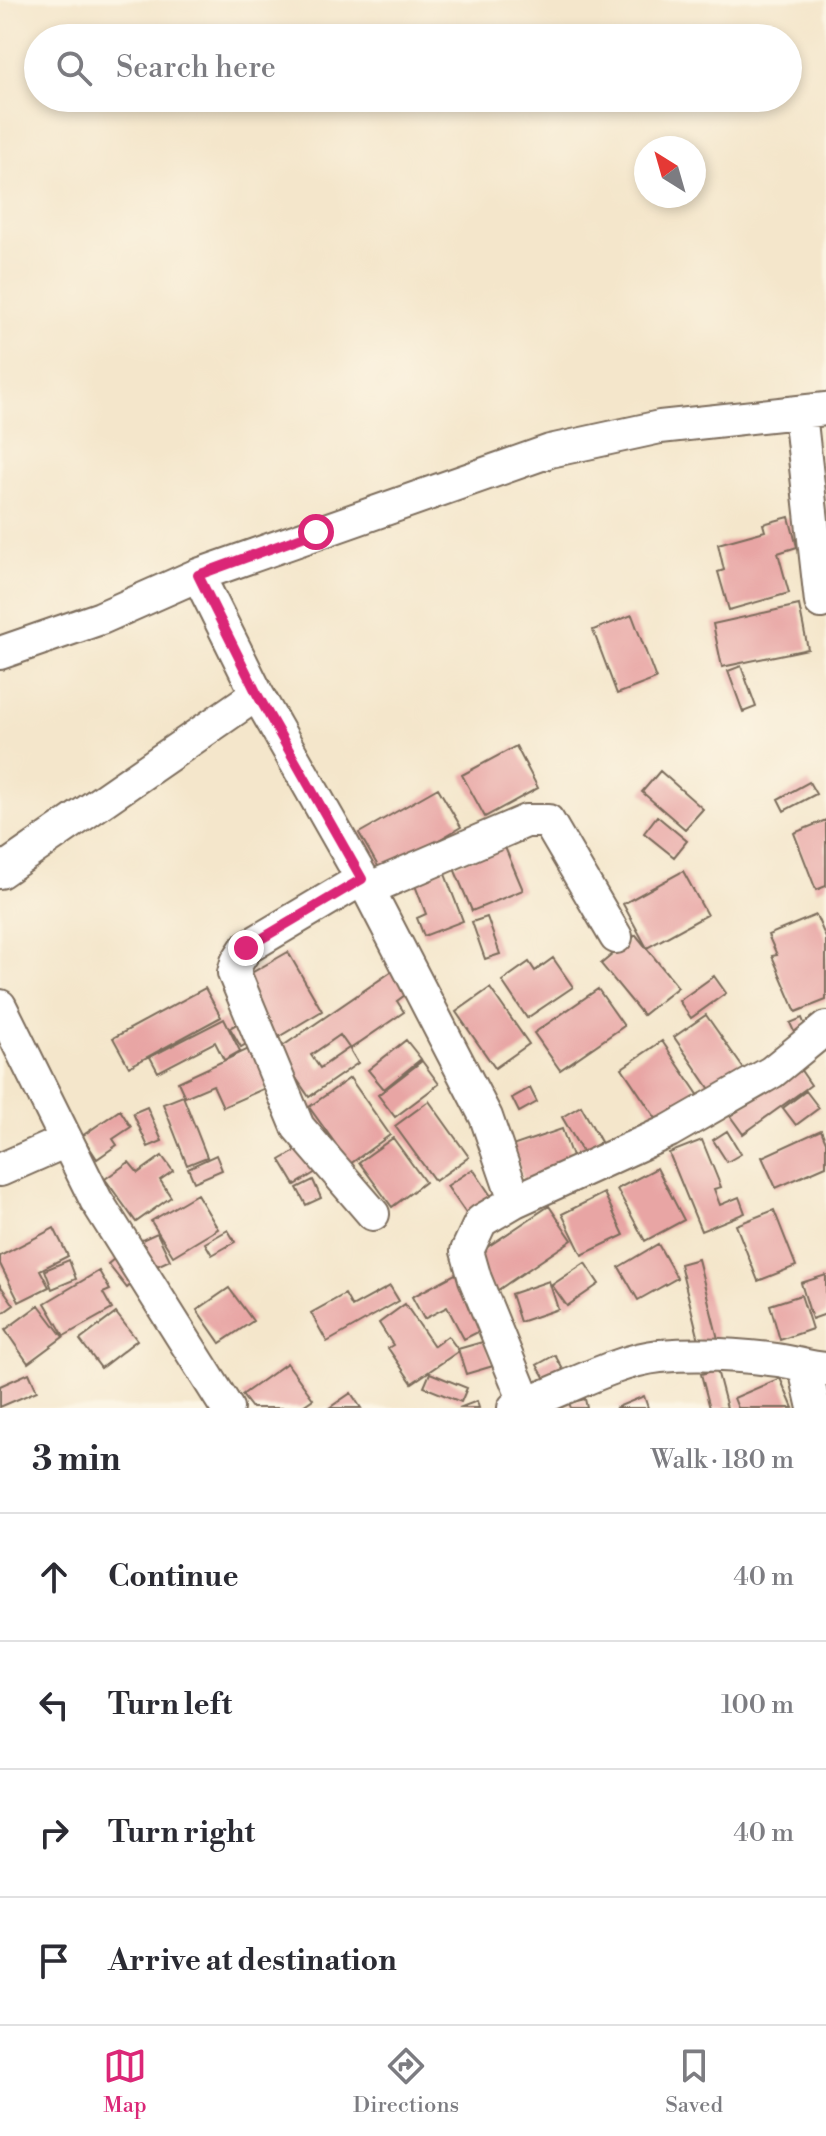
<!DOCTYPE html>
<meta charset="utf-8">
<style>
body{margin:0;font-family:"Libre Bodoni",serif;background:#f2f2f3;color:#2b2b33}
.compass{position:absolute;left:634px;top:136px;width:72px;height:72px;border-radius:50%;background:#fff;box-shadow:0 4px 12px #0003;rotate:323deg}
.stop{position:absolute;width:24px;height:24px;margin:-18px;border:6px solid #db2777;border-radius:50%;background:#fff}
.stop.end{background:#db2777;border-color:#fff;box-shadow:0 2px 8px #0008}
.list{margin:0;padding:0;list-style:none}
h2{display:flex;justify-content:space-between;align-items:center;height:104px;margin:0;padding:0 32px;font-size:34px}
h2 small{font-size:26px;font-weight:400;color:#7c7c81}
.list li{display:grid;grid-template-columns:52px 1fr auto;gap:24px;align-items:center;box-sizing:border-box;height:128px;padding:0 32px;border-top:2px solid #e1e1e2}
.list b{display:block;font-size:30px;white-space:nowrap}
.list em{font-size:26px;font-style:normal;color:#7c7c81}
.icon{flex:none;width:44px;height:44px;fill:none;stroke:currentColor;stroke-width:2;stroke-linecap:round;stroke-linejoin:round}
.map{position:relative;flex:none;width:826px;height:1408px;overflow:hidden}
.search{position:absolute;background:#fff;box-shadow:0 4px 12px #0003;left:24px;right:24px;top:24px;height:88px;display:flex;align-items:center;gap:20px;box-sizing:border-box;padding:0 28px;border-radius:44px;color:#7c7c81;font-size:30px}
.sheet{height:616px;background:#fff}
nav{display:flex;justify-content:space-around;align-items:center;box-sizing:border-box;height:112px;border-top:2px solid #e1e1e2;background:#fff;font-size:22px;color:#7c7c81}
nav a{display:grid;justify-items:center;gap:4px}
nav .on{color:#db2777}
.map>svg:first-child{display:block}
.building{fill:#e8a5a4}
.lines{fill:none;stroke-linecap:round;stroke-linejoin:round}
.minor-casing{stroke:#7c6c5b;stroke-width:36}
.minor{stroke:#fff;stroke-width:32}
.route{stroke:#db2777;stroke-width:10}
</style>
<div class="map">
<svg width="826" height="1408" viewBox="0 0 826 1408">
<rect width="100%" height="100%" fill="#fcf5e5"/>
<filter id="ink" filterUnits="userSpaceOnUse"><feTurbulence type="fractalNoise" baseFrequency=".0125" numOctaves="2"/><feDisplacementMap in="SourceGraphic" scale="16" xChannelSelector="R" yChannelSelector="G"/><feConvolveMatrix kernelMatrix="1 2 1 2 8 2 1 2 1" color-interpolation-filters="sRGB"/></filter>
<filter id="wash" filterUnits="userSpaceOnUse"><feTurbulence type="fractalNoise" baseFrequency=".006" numOctaves="4" result="noise"/><feDisplacementMap in="SourceGraphic" scale="32" xChannelSelector="R" yChannelSelector="G"/><feGaussianBlur stdDeviation="1.8" result="paint"/><feColorMatrix in="noise" values="0 0 0 0 0 0 0 0 0 0 0 0 0 0 0 0 0 1.4 0 .05"/><feComposite in="paint" operator="in"/></filter>
<g filter="url(#wash)">
<rect width="100%" height="100%" fill="#f4e6cb"/>
<g id="blocks">
<path class="building" d="M789 517 797 547 778 553 789 593 729 610 718 572 724 570 718 544 765 531 763 524Z
M799 605 808 649 722 667 713 624Z
M632 615 656 679 617 694 593 630Z
M741 666 756 707 743 712 728 671Z
M516 746 538 788 485 817 462 775Z
M660 771 703 809 685 829 642 792Z
M809 782 816 794 784 811 778 799Z
M438 788 461 827 382 873 359 833Z
M657 816 687 841 674 857 644 833Z
M826 820V886L816 890 794 833Z
M504 845 523 890 472 911 453 866Z
M443 869 463 921 424 936 417 918 426 914 413 880Z
M683 871 707 915 647 948 623 904Z
M816 915 826 938V1000L796 1012 772 956 777 955 768 935Z
M487 917 500 954 485 959 472 922Z
M636 935 678 987 643 1015 601 964Z
M288 952 322 1011 275 1039 241 979Z
M553 958 573 987 527 1018 502 981 529 962 535 971Z
M394 970 409 992 397 1001 404 1012 350 1049 340 1035 311 1055 320 1068 349 1048 358 1063 309 1097 277 1050Z
M714 976 726 993 691 1018 679 1001Z
M205 988 221 1017 129 1067 113 1038Z
M490 988 529 1044 495 1068 456 1012Z
M598 989 624 1026 560 1070 534 1033Z
M706 1015 748 1075 716 1098 674 1037Z
M802 1018 808 1033 797 1038 790 1023Z
M224 1019 240 1051 224 1060 215 1042 158 1072 150 1057Z
M242 1021 254 1039 241 1047 230 1028Z
M406 1040 421 1059 384 1089 368 1070Z
M662 1041 701 1099 661 1126 622 1068Z
M253 1047 270 1086 223 1107 213 1085 185 1097 178 1082Z
M422 1061 439 1084 395 1117 378 1095Z
M798 1066 811 1085 743 1134 730 1116Z
M350 1078 390 1135 350 1164 309 1107Z
M530 1088 537 1102 519 1112 512 1098Z
M806 1091 819 1108 796 1125 783 1108Z
M183 1096 207 1157 187 1165 163 1104Z
M429 1101 469 1157 435 1181 395 1126Z
M581 1106 601 1142 583 1153 562 1117Z
M147 1107 162 1141 148 1147 133 1113Z
M120 1110 131 1127 113 1139 117 1145 97 1159 82 1136Z
M562 1129 577 1171 527 1189 512 1146Z
M821 1130 826 1142V1166L776 1188 762 1157Z
M727 1131 741 1154 727 1162 713 1140Z
M393 1138 425 1182 392 1207 359 1162Z
M702 1140 721 1187 714 1189 720 1205 739 1197 745 1213 701 1231 669 1153Z
M301 1148 316 1172 295 1185 280 1160Z
M216 1155 222 1170 194 1182 188 1168Z
M162 1156 173 1171 160 1180 171 1197 136 1222 105 1179 129 1162 138 1173Z
M657 1168 684 1220 645 1241 617 1189Z
M473 1169 495 1202 470 1219 447 1186Z
M313 1180 321 1198 306 1205 297 1188Z
M604 1193 624 1235 582 1255 562 1214Z
M197 1194 218 1229 173 1256 151 1221Z
M549 1206 572 1240 495 1292 471 1258Z
M774 1210 796 1266 758 1281 736 1225Z
M54 1228 68 1256 40 1270 49 1287 19 1302 0 1264V1256Z
M228 1230 235 1242 212 1255 205 1243Z
M157 1233 170 1260 144 1272 131 1245Z
M658 1244 677 1278 638 1300 619 1267Z
M120 1254 139 1278 127 1288 108 1264Z
M698 1259 720 1347 702 1352 680 1264Z
M69 1260 76 1279 52 1289 45 1270Z
M585 1263 599 1284 567 1306 552 1285Z
M99 1271 110 1290 103 1293 112 1309 64 1336 45 1303Z
M457 1273 486 1328 464 1339 447 1307 424 1319 412 1297Z
M826 1275V1314L812 1319 801 1283Z
M549 1281 558 1309 520 1322 511 1294Z
M0 1285 14 1305 0 1315Z
M390 1286 399 1301 327 1342 311 1313 345 1294 352 1307Z
M229 1288 253 1321 220 1343 197 1310Z
M801 1295 812 1329 780 1340 770 1305Z
M405 1304 434 1346 448 1336 459 1351 412 1383 388 1348 393 1345 379 1323Z
M39 1305 63 1337 28 1363 5 1330Z
M116 1313 137 1340 101 1368 80 1340Z
M486 1341 493 1366 466 1374 458 1349Z
M555 1355 566 1375 548 1384 537 1365Z
M287 1363 313 1399 300 1408H252L242 1395Z
M717 1370 727 1408H710L701 1374Z
M29 1373 37 1391 0 1407V1386Z
M430 1373 467 1388 461 1402 424 1387Z
M780 1378 793 1408H738L734 1398Z
M351 1393 361 1408H329Z
M644 1396 648 1408H615Z
M585 1399 587 1408H571L569 1403Z
M477 1401 479 1408H459Z"/>
</g>
</g>
<g filter="url(#ink)">
<use href="#blocks" fill-opacity="0" stroke="#7c6c5b" stroke-width="2"/>
<g class="lines">
<defs>
<path id="minor" d="M800 413 821 602
M198 575 257 694 368 889 486 1117 515 1201
M0 653 101 618 198 575 550 451 660 427 826 409
M0 872 257 694
M362 879 246 948 237 962 234 973 298 1127 373 1214
M368 889 526 821H548L616 937
M0 1006 96 1200 227 1408
M0 1170 66 1141
M805 1368 814 1408
M526 1404 475 1279 467 1251 481 1221 515 1201 669 1131 772 1072 826 1028
M514 1408C560 1393 612 1361 660 1356 699 1353 739 1355 777 1360 794 1362 809 1368 826 1369"/>
</defs>
<use href="#minor" class="minor-casing"/>
<use href="#minor" class="minor"/>
</g>
</g>
<g class="lines" filter="url(#ink)">
<path class="route" d="M246 948 362 879 257 694 198 575 316 532"/>
</g>
</svg>
<svg class="compass" viewBox="-18 -18 36 36"><path d="M0-13l5 13h-10z" fill="#e53935"/><path d="M0 13l5-13h-10z" fill="#7c7c81"/></svg>
<div class="stop" style="left:316px;top:532px"></div>
<div class="stop end" style="left:246px;top:948px"></div>
<div class="search"><svg class="icon" aria-label="search" viewBox="0 0 24 24"><circle cx="10" cy="10" r="6"/><path d="M15 15l6 6"/></svg>Search here</div>
</div>
<section class="sheet">
<h2>3 min<small>Walk · 180 m</small></h2>
<ul class="list">
<li><svg class="icon" aria-label="ahead" viewBox="0 0 24 24"><path d="M12 20V5M6 11l6-6 6 6"/></svg><div><b>Continue</b></div><em>40 m</em></li>
<li><svg class="icon" aria-label="left" viewBox="0 0 24 24"><path d="M17 20v-9H6M10 6l-5 5 5 5"/></svg><div><b>Turn left</b></div><em>100 m</em></li>
<li><svg class="icon" aria-label="right" viewBox="0 0 24 24"><path d="M7 20v-9h11M14 6l5 5-5 5"/></svg><div><b>Turn right</b></div><em>40 m</em></li>
<li><svg class="icon" aria-label="arrive" viewBox="0 0 24 24"><path d="M6 21V4h12l-3 4 3 4H6"/></svg><div><b>Arrive at destination</b></div></li>
</ul>
</section>
<nav>
<a class="on"><svg class="icon" aria-label="map" viewBox="0 0 24 24"><path d="M3 6l6-2 6 2 6-2v14l-6 2-6-2-6 2zM9 4v14M15 6v14"/></svg>Map</a>
<a><svg class="icon" aria-label="directions" viewBox="0 0 24 24"><path d="M12 3l9 9-9 9-9-9zM9 14v-3h6M13 9l2 2-2 2"/></svg>Directions</a>
<a><svg class="icon" aria-label="saved" viewBox="0 0 24 24"><path d="M7 4h10v16l-5-4-5 4z"/></svg>Saved</a>
</nav>
